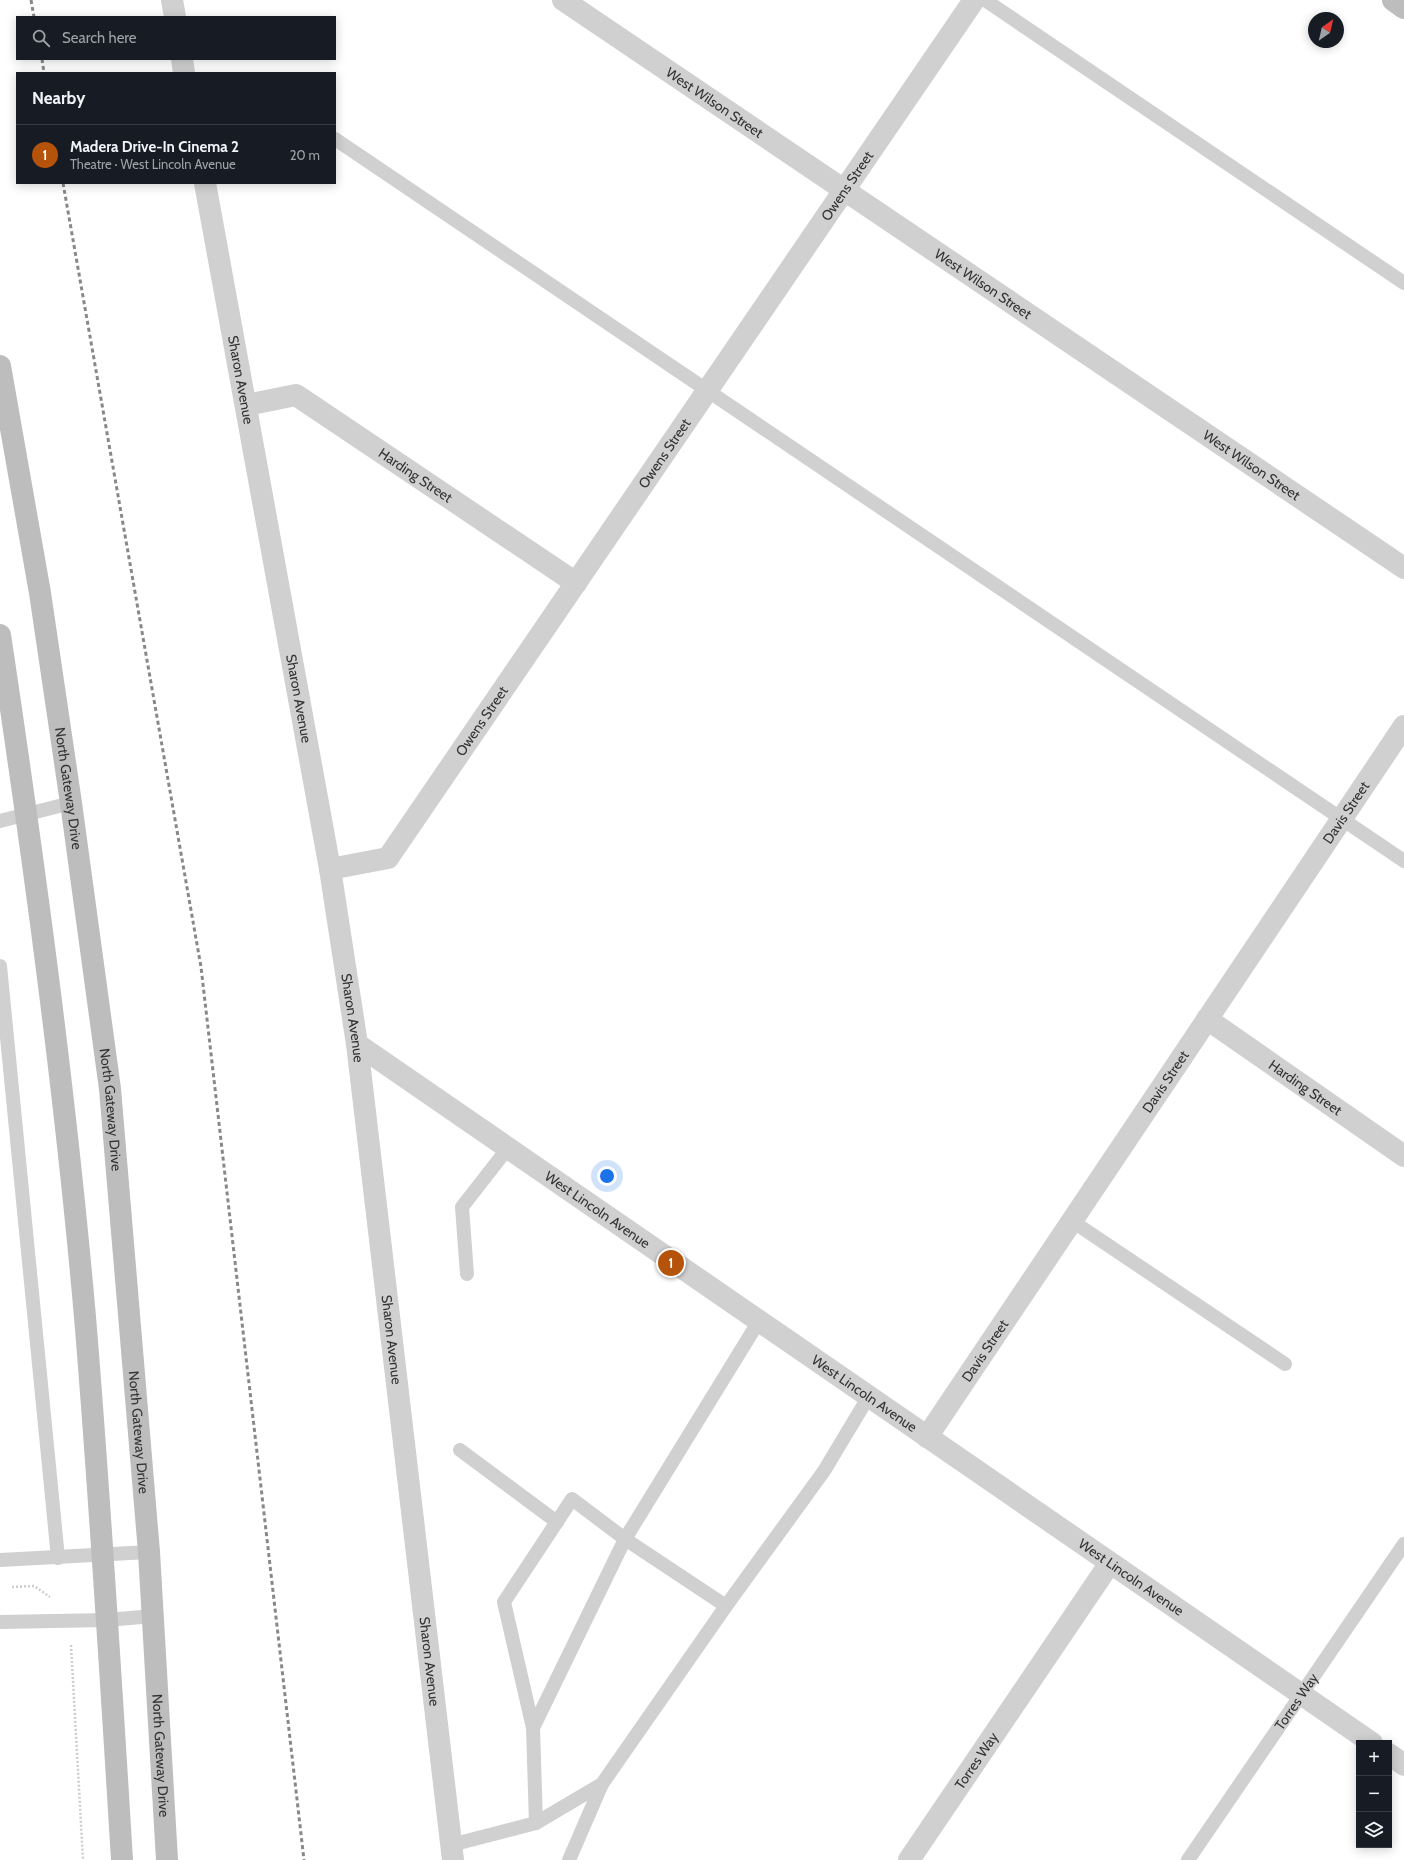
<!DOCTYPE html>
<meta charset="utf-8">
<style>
body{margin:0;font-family:Cabin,sans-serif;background:#20242c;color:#f1f3f6}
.controls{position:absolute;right:12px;bottom:12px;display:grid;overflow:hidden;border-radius:0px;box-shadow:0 2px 10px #0003}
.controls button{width:36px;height:36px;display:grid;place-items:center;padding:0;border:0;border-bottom:1px solid #363941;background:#171b24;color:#f1f3f6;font:20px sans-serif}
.compass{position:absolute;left:1308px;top:12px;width:36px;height:36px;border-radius:50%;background:#171b24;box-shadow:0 2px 10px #0003;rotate:34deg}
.you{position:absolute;left:607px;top:1176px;width:14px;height:14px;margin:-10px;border:3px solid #fff;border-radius:50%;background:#1a73e8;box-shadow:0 0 0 6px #1a73e833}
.badge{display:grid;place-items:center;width:26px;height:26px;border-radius:50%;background:#b45309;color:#fff;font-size:13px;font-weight:700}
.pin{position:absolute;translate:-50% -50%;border:2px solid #fff;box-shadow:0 1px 4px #0006}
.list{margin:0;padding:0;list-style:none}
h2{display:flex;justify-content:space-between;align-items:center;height:52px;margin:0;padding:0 16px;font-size:17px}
h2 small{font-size:13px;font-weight:400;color:#9ea1a6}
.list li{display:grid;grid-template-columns:26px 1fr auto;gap:12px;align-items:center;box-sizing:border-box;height:60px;padding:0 16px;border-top:1px solid #363941}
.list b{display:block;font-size:15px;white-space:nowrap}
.list p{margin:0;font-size:13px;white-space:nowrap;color:#9ea1a6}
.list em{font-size:13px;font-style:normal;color:#9ea1a6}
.icon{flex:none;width:22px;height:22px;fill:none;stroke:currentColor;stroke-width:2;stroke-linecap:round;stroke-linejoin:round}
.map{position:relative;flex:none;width:1404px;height:1860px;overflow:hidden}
.search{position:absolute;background:#171b24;box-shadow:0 2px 10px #0003;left:16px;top:16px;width:320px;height:44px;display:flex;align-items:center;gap:10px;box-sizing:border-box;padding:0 14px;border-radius:0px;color:#9ea1a6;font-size:15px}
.panel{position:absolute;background:#171b24;box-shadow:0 2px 10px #0003;left:16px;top:72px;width:320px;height:112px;border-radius:0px}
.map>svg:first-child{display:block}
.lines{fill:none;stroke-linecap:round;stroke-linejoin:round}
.path{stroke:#cdcdcd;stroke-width:2.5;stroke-dasharray:2 2;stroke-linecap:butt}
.lane{stroke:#d0d0d0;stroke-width:14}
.street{stroke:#d0d0d0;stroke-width:22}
.secondary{stroke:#bdbdbd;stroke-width:22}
.rail{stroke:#888;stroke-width:3;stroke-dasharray:4 3;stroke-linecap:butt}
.labels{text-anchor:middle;stroke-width:4;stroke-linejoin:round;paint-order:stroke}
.street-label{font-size:14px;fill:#333;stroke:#fff}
</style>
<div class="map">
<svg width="1404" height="1860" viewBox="0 0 1404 1860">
<rect width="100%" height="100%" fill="#fff"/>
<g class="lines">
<path class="path" d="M12 1587 34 1586 50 1597
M71 1645 83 1860"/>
<g class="lane">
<path d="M985 0 1404 283"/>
<path d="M335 139 1404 861"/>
<path d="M0 821 71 803"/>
<path d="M0 966 58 1558"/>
<path d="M1072 1221 1285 1364"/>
<path d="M467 1274 462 1207 508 1148"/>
<path d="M460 1450 557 1522"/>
<path d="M0 1560 149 1552"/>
<path d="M726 1606 625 1539 759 1321"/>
<path d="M0 1622 107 1620 153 1616"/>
<path d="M533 1728 504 1602 572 1499 625 1539 533 1728 536 1823"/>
<path d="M451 1845 536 1823 602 1784 726 1606 824 1471 869 1396"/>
<path d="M569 1860 602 1784"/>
<path id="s1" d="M1188 1860 1404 1544"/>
</g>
<g class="street">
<path d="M172 0 175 17"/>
<path id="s2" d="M563 0 1404 568"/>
<path d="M182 59 184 73"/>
<path id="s3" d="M205 183 330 869 357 1044 453 1860"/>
<path id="s4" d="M247 405 296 395 576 583"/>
<path id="s5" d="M330 869 388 858 974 0"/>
<path id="s6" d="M1207 1019 1404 1156"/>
<path id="s7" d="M357 1044 1372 1743"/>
<path id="s8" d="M927 1437 1404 726"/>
<path d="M1389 1754 1404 1765"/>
<path id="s9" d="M909 1860 1110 1563"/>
</g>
<g class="secondary">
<path d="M1393 0 1404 8"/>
<path id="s10" d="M0 366 40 593 71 803 110 1089 149 1552 167 1860"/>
<path d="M0 635C34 862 65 1089 85 1317 100 1498 111 1679 122 1860"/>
</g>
<path class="rail" d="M31 0 34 17
M42 59 44 73
M63 183 201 967 304 1860"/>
</g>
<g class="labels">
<g class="street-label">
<text dy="5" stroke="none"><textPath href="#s2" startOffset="183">West Wilson Street</textPath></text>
<text dy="5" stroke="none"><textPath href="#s5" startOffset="873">Owens Street</textPath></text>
<text dy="5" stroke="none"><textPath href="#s2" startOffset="507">West Wilson Street</textPath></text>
<text dy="5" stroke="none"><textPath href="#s3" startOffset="200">Sharon Avenue</textPath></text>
<text dy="5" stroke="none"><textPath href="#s5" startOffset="549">Owens Street</textPath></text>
<text dy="5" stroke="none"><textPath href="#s2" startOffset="831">West Wilson Street</textPath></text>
<text dy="5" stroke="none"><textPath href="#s4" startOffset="194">Harding Street</textPath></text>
<text dy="5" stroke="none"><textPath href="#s3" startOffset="524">Sharon Avenue</textPath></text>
<text dy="5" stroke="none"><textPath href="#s5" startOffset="225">Owens Street</textPath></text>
<text dy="5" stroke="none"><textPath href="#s10" startOffset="428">North Gateway Drive</textPath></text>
<text dy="5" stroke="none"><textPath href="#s8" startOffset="752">Davis Street</textPath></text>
<text dy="5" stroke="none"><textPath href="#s3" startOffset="848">Sharon Avenue</textPath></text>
<text dy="5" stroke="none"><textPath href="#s8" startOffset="428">Davis Street</textPath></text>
<text dy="5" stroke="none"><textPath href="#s6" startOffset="120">Harding Street</textPath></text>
<text dy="5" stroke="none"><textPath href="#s10" startOffset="752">North Gateway Drive</textPath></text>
<text dy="5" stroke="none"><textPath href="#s7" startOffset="292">West Lincoln Avenue</textPath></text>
<text dy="5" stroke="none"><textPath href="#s3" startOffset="1172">Sharon Avenue</textPath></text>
<text dy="5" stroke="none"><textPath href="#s8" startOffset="104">Davis Street</textPath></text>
<text dy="5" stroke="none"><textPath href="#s7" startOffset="616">West Lincoln Avenue</textPath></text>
<text dy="5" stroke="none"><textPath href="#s10" startOffset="1076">North Gateway Drive</textPath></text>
<text dy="5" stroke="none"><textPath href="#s7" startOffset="940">West Lincoln Avenue</textPath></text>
<text dy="5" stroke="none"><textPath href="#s3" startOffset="1496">Sharon Avenue</textPath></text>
<text dy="5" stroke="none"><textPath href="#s1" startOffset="192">Torres Way</textPath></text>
<text dy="5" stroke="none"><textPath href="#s10" startOffset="1400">North Gateway Drive</textPath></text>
<text dy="5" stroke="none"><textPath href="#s9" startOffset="120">Torres Way</textPath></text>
</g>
</g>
</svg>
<div class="controls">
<button>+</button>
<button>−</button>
<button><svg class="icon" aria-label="layers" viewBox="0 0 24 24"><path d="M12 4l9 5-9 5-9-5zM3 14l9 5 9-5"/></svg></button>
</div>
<svg class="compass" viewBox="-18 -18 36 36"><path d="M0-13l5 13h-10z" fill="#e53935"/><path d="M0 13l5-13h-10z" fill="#9ea1a6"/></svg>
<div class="you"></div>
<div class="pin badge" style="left:671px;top:1263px">1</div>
<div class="search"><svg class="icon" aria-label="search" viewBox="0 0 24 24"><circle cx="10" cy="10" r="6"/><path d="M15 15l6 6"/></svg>Search here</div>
<section class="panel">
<h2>Nearby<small></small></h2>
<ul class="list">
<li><span class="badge">1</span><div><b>Madera Drive-In Cinema 2</b><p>Theatre · West Lincoln Avenue</p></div><em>20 m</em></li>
</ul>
</section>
</div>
